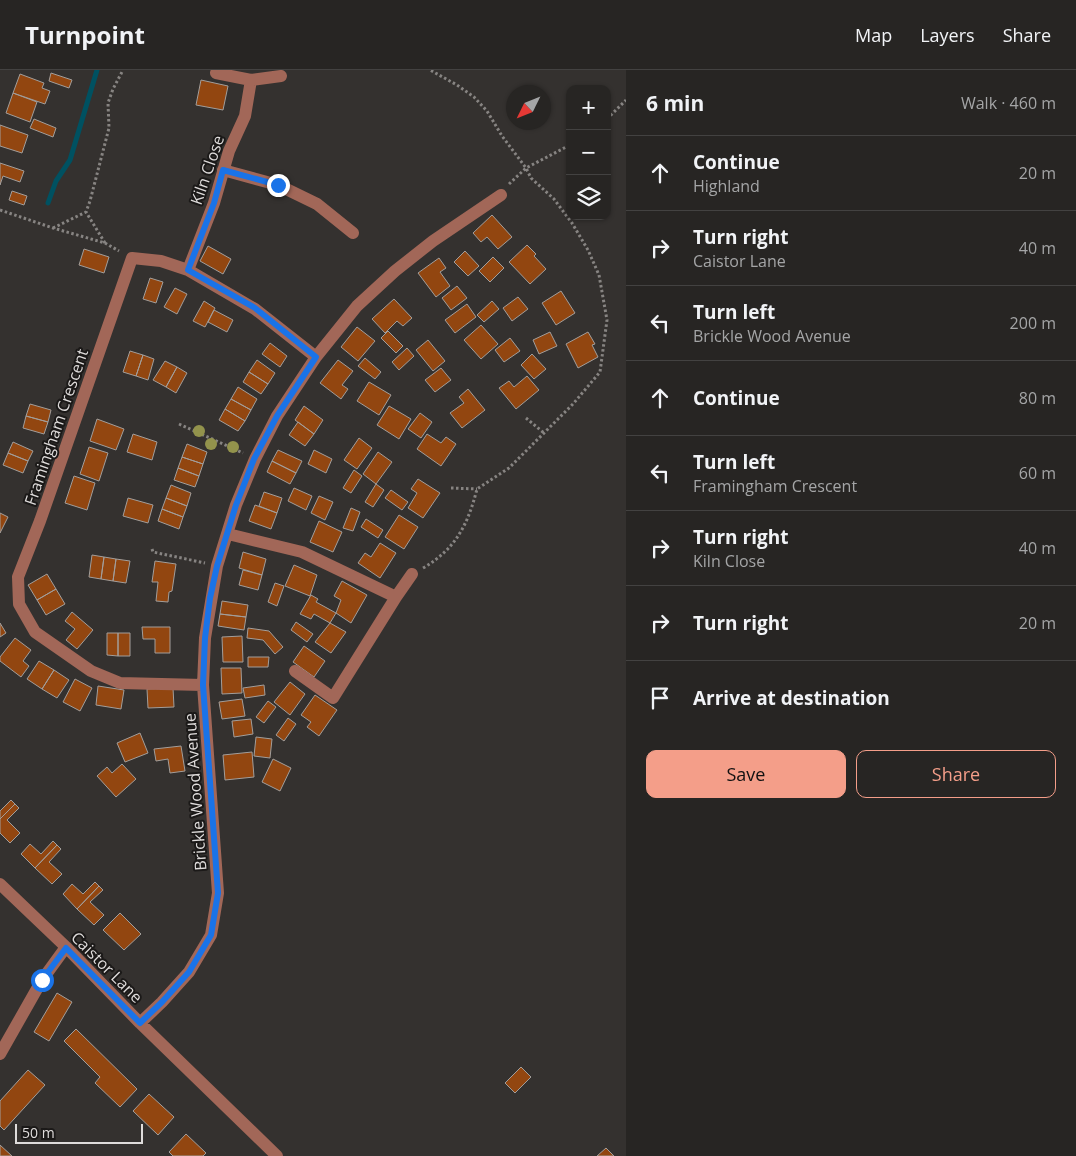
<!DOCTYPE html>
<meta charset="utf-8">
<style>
body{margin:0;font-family:"Open Sans",sans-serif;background:#2f2d2b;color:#f1f3f6}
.controls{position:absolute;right:15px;top:15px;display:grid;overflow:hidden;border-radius:10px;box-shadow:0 1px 4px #0004}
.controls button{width:45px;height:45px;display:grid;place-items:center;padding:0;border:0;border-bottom:1px solid #434241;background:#272523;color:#f1f3f6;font:25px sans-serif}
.compass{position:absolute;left:506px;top:15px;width:45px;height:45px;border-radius:50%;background:#272523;box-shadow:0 1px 4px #0004;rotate:227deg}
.scale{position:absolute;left:15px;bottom:12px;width:128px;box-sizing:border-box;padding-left:5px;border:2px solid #dfdcdb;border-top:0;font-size:14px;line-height:18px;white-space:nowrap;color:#dfdcdb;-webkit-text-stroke:4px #1b1918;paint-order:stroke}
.stop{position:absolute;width:15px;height:15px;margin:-11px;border:4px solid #1a73e8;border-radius:50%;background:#fff}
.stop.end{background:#1a73e8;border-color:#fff;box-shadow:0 1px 5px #0008}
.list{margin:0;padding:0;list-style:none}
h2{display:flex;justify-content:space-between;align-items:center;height:65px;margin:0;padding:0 20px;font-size:21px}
h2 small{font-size:16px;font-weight:400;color:#a4a5a6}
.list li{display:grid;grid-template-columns:32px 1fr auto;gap:15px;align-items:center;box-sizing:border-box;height:75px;padding:0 20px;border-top:1px solid #434241}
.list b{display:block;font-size:19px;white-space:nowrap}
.list p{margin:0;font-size:16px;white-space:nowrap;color:#a4a5a6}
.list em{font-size:16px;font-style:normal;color:#a4a5a6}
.actions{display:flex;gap:10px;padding:15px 20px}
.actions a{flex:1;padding:11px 0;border:1px solid #f49e89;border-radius:10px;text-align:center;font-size:18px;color:#f49e89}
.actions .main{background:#f49e89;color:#111}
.icon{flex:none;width:28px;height:28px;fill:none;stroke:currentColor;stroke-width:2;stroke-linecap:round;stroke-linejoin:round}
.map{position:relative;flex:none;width:626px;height:1086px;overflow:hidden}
header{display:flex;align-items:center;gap:30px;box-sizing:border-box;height:70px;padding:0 25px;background:#272523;border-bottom:1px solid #434241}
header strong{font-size:24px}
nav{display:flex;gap:28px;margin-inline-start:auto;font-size:18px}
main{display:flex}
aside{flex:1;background:#272523}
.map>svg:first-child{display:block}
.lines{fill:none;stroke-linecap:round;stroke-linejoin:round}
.stream{stroke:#005161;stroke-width:5}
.building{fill:#924610;stroke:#a29e9b}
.path{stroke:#878482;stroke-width:3;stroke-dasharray:2.5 2.5;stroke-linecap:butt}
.minor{stroke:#a26758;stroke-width:12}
.tree{fill:#93934c}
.route{stroke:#1a73e8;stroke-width:6}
.labels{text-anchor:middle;stroke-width:4;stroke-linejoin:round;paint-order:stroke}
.street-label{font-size:16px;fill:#dfdcdb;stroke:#1b1918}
</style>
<header>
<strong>Turnpoint</strong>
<nav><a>Map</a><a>Layers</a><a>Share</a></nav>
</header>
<main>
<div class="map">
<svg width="626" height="1086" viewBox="0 0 626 1086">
<rect width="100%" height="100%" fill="#34312f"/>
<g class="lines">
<path class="stream" d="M48 133 56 111 70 90 97 0"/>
</g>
<path class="building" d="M51 3 72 10 69 18 49 11Z
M20 4 44 13 42 18 50 21 45 34 13 23Z
M201 10 228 16 223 40 196 35Z
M13 23 37 32 30 52 6 43Z
M34 49 56 58 53 67 30 58Z
M0 55 28 65 22 83 0 76Z
M0 93 24 101 20 112 3 106 0 115Z
M12 121 27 126 24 135 9 130Z
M492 145 512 167 498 179 487 167 481 172 473 163Z
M527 175 536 184 534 186 546 199 530 214 509 192Z
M208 176 231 189 223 204 200 191Z
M84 179 109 187 104 203 79 195Z
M465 181 479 196 468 206 454 192Z
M493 187 504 198 490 212 479 201Z
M439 188 446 198 440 202 450 216 436 227 418 203Z
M150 208 163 212 156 233 143 229Z
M457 216 467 228 451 240 442 228Z
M175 218 187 224 177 244 164 237Z
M561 221 575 243 556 255 542 233Z
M518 227 528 239 512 251 503 238Z
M394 229 412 248 403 256 397 251 385 263 372 249Z
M204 231 215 238 205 257 193 251Z
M492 231 499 239 484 252 477 245Z
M467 234 476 247 455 263 445 250Z
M214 240 233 250 227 262 208 252Z
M481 255 498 274 481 289 464 270Z
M357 257 375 271 358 291 341 277Z
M388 261 403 276 396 283 381 268Z
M550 262 557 276 539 284 533 270Z
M588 262 595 274 592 275 598 287 578 298 566 274Z
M510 268 520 281 504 292 495 280Z
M428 270 445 291 433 301 416 280Z
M270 273 287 286 280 297 262 284Z
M407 278 414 286 399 300 392 292Z
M130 281 143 285 136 306 123 302Z
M532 284 546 299 534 309 521 295Z
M143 285 154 289 148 310 136 306Z
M365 288 381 302 375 309 358 296Z
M257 290 275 303 268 314 249 302Z
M338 290 353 301 342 315 348 319 341 329 320 313Z
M165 291 177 297 166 317 153 310Z
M177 297 187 303 176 323 166 317Z
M441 298 451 310 435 322 425 310Z
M249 302 268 314 261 324 243 312Z
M527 306 539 320 516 339 499 318 509 311 514 317Z
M369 312 391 325 379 345 357 331Z
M238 317 257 329 251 340 231 329Z
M468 319 485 340 462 358 450 343 464 333 459 327Z
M231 329 251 340 245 351 225 339Z
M30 334 51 340 48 352 26 346Z
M304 336 323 350 314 364 295 350Z
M389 336 411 349 399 369 377 355Z
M225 339 245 351 238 361 219 350Z
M420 343 432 352 421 368 408 359Z
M26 346 48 352 44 364 23 358Z
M97 349 124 359 116 380 90 371Z
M298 352 314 364 305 376 289 365Z
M133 364 157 372 152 390 127 382Z
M427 364 441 373 446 367 456 374 441 396 417 379Z
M359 368 372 378 357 399 344 390Z
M13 372 33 381 28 391 8 383Z
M187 374 207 382 203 394 182 387Z
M89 377 108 383 99 411 80 404Z
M278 380 302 391 296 403 272 391Z
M314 380 332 389 326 403 308 394Z
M378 382 392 392 376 414 363 404Z
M8 383 28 391 23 403 3 395Z
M182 387 203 394 199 406 178 398Z
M272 391 296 403 290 414 267 402Z
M178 398 199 406 195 417 174 410Z
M354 400 362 406 351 423 343 418Z
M74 406 95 413 87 440 65 433Z
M418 409 440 423 423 448 408 438 417 423 411 419Z
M376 414 384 420 373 437 365 432Z
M171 415 191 423 187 436 166 428Z
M294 418 312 426 306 440 288 431Z
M391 420 408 432 402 440 385 428Z
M264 422 282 428 277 443 259 436Z
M319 426 333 432 325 450 311 443Z
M128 428 153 435 148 453 123 446Z
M166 428 187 436 183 447 162 439Z
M255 435 277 443 271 459 249 451Z
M351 438 360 442 353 461 343 458Z
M162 439 183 447 179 459 158 451Z
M0 443 8 447 0 463Z
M399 445 418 457 404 479 385 467Z
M366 449 383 460 378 468 361 457Z
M319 451 342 462 333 482 310 472Z
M380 473 396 483 380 508 358 493 365 483 371 487Z
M243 482 266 489 262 505 239 498Z
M92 485 104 487 101 509 89 507Z
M104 487 116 489 113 511 101 509Z
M116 489 130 491 126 513 113 511Z
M155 491 176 494 172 521 169 522 168 532 156 531 158 512H152Z
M294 495 317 505 310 526 285 516Z
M243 500 262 505 258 520 239 515Z
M47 504 56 519 37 530 28 515Z
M342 511 367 525 351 553 336 543 341 530 334 526Z
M275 513 284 516 277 536 268 532Z
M56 519 65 534 46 545 37 530Z
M311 525 318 529 316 532 336 543 330 553 314 544 311 549 300 544Z
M222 531 248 535 246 547 220 544Z
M72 542 93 560 77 579 66 570 75 559 65 551Z
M220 544 246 547 244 560 218 556Z
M296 552 313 564 307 572 291 560Z
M0 553 6 563 0 567Z
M330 553 346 562 331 583 315 572Z
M142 557H170V583H155V569H143Z
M248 558 269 561 283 577 275 584 263 570 247 568Z
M107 563H118V586L107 585Z
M118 563H130V586H118Z
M242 566 243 592H223L222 567Z
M15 568 31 580 23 591 29 596 21 607 0 591V587Z
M304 576 325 591 314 607 293 592Z
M248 587H269L268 597H248Z
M39 591 54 600 42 619 27 609Z
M221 598H241L242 623 222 624Z
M54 600 69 610 57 628 42 619Z
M75 609 92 618 80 641 63 632Z
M290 612 305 624 290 645 274 632Z
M264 615 265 625 245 628 243 618Z
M98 616 124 620 121 639 96 635Z
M173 618 174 637 148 638 147 619Z
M315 625 337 640 319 666 307 657 311 652 301 645Z
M242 629 245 646 222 649 219 632Z
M268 631 276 637 264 653 256 647Z
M288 648 296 654 284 671 276 665Z
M251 649 253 664 234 667 232 651Z
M140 663 148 683 125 692 117 673Z
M256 667 272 669 270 688 254 686Z
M181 676 185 701 170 703 168 689 156 691 154 679Z
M252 682 254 707 225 710 223 685Z
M273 689 291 698 280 721 262 712Z
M122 694 136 709 116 727 97 706 107 697 112 703Z
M11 730 15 734 0 749V741Z
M15 734 19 738 7 750 20 763 10 773 0 763V749Z
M53 771 57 775 35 798 21 784 30 774 41 784Z
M57 775 61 779 49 792 62 804 52 814 35 798Z
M95 812 99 816 77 839 63 824 72 814 83 824Z
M99 816 103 820 90 832 104 845 94 855 77 839Z
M120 843 141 864 124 880 103 860Z
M57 923 72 932 49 971 34 962Z
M76 959 137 1019 120 1037 95 1013 100 1007 64 971Z
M521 997 531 1007 515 1023 505 1013Z
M28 1000 45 1015 4 1060 0 1056V1031Z
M149 1024 174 1047 158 1065 133 1041Z
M186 1064 206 1083 203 1086H173L169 1082Z
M0 1075 12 1086H0Z
M606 1078 614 1086H597Z"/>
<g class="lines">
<path class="path" d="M607 49 626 30
M509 114 526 98 570 75
M0 140 53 158 105 173 119 181
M53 158 86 142
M105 173 86 142 90 131 109 58 108 33 113 19 123 0
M526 348 544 363
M179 354 243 383
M451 418 477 419
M152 479 153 482 205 493
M423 498C456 479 468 454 477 419L509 398 573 334 600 302 607 250 599 205 588 180 572 153 554 129 531 108 526 98 502 66 487 41 474 27 457 15 430 0"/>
<path class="minor" d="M251 10 281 6
M223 100 278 115 317 134 353 163
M188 200 214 133 229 81 245 46 251 10 216 3
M228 464 302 482 396 527
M295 601 333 628 396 527 412 504
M203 615 120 613 91 601 35 562 19 534 18 507 40 451 132 188 161 191 188 200 255 239 316 287
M0 814 66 877 140 953 277 1086
M140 953 162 932 189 902 211 865 218 823 203 615 205 568 217 496 236 435 255 389 277 346 316 287 357 236 395 201 433 171 501 125
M0 984 42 910 66 877"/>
</g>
<g class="tree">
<circle cx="199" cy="361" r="6"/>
<circle cx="211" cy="374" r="6"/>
<circle cx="233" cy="377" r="6"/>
</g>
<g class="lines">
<path class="route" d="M42 910 66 878 140 953 162 932 189 902 211 865 218 823 203 615 205 568 210 528 217 496 236 435 254 389 277 346 316 287 255 238 188 200 214 133 223 100 278 115"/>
</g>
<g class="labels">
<g class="street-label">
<text transform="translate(207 100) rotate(-71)" y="6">Kiln Close</text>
<text transform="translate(56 357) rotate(-71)" y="6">Framingham Crescent</text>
<text transform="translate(195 722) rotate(-94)" y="6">Brickle Wood Avenue</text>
<text transform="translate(107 897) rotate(45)" y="6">Caistor Lane</text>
</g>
</g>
</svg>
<div class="controls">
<button>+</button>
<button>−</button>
<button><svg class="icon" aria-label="layers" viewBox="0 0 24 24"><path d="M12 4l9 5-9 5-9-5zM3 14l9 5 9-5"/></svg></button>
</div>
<svg class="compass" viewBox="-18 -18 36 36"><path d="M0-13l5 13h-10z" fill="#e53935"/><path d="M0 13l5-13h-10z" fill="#a4a5a6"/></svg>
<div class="scale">50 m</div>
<div class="stop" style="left:42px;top:910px"></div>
<div class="stop end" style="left:278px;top:115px"></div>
</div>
<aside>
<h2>6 min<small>Walk · 460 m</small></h2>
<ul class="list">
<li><svg class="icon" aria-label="ahead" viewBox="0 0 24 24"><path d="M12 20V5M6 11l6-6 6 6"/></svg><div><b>Continue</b><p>Highland</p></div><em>20 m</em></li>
<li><svg class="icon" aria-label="right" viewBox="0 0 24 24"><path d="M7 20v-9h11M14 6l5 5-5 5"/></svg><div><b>Turn right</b><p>Caistor Lane</p></div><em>40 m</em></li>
<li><svg class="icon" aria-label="left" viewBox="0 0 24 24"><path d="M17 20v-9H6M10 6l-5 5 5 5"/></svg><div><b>Turn left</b><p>Brickle Wood Avenue</p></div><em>200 m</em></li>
<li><svg class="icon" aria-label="ahead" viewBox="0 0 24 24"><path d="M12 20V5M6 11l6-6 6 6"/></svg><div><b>Continue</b></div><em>80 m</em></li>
<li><svg class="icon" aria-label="left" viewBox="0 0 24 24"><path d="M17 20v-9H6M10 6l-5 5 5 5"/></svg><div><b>Turn left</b><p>Framingham Crescent</p></div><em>60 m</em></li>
<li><svg class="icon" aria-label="right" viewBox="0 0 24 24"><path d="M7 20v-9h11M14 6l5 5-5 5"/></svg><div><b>Turn right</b><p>Kiln Close</p></div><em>40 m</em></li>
<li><svg class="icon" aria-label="right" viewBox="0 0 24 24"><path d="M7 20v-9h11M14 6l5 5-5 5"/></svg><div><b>Turn right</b></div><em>20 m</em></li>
<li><svg class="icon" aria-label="arrive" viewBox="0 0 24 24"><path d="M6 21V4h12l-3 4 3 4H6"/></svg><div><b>Arrive at destination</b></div></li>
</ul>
<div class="actions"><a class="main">Save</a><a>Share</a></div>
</aside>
</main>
